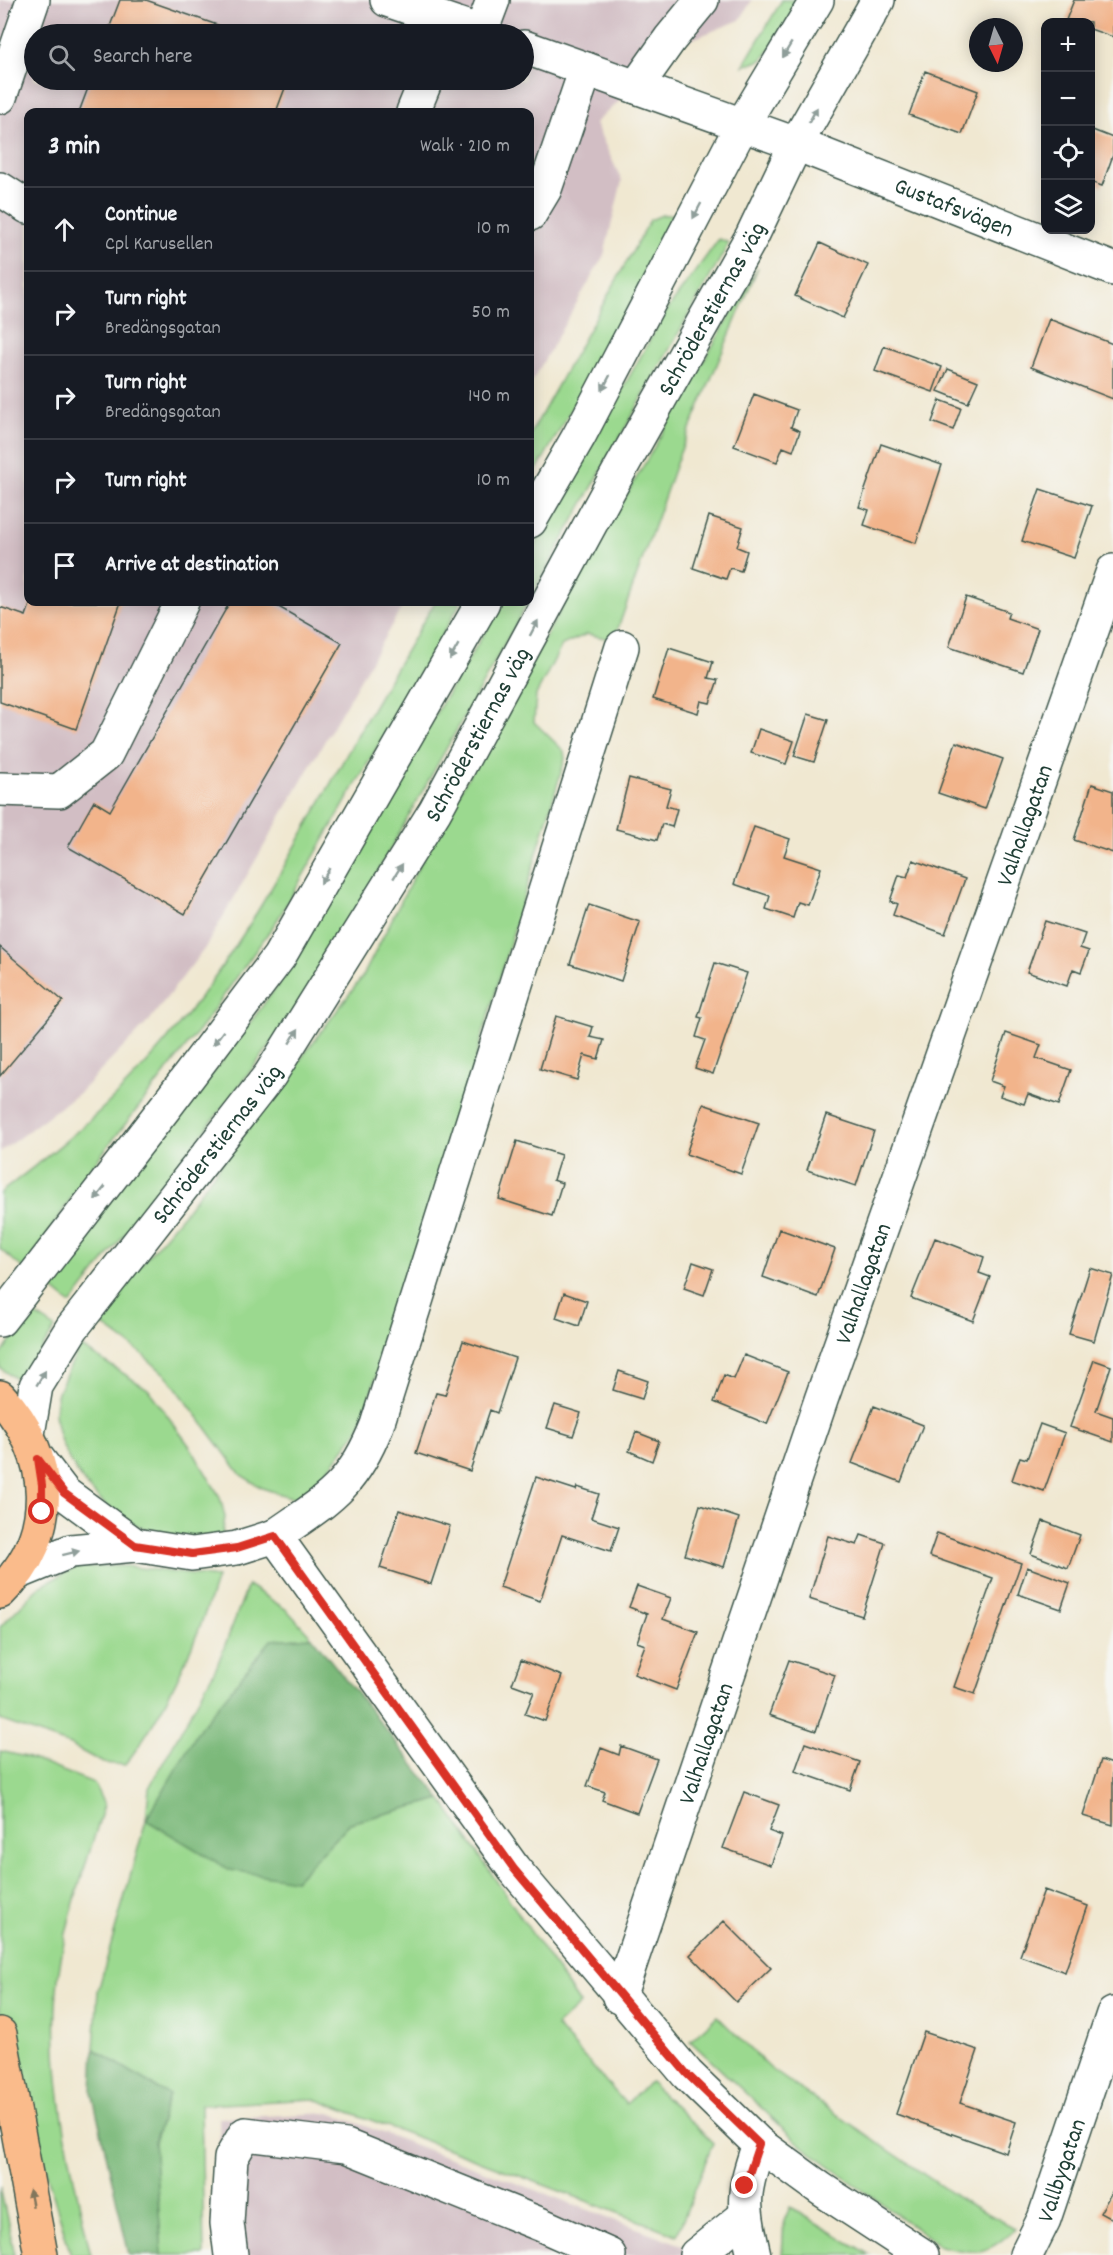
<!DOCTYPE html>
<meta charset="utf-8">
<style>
body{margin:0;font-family:Dekko,sans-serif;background:#242831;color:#f1f3f6}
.controls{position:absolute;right:18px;top:18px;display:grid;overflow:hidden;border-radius:12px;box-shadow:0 3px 15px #0003}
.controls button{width:54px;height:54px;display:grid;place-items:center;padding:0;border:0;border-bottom:2px solid #363941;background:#171b24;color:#f1f3f6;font:30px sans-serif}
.compass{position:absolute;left:969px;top:18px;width:54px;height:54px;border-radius:50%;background:#171b24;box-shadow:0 3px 15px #0003;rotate:175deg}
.stop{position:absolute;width:18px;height:18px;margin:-14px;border:4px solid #d93025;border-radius:50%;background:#fff}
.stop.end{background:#d93025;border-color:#fff;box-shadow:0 2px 6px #0008}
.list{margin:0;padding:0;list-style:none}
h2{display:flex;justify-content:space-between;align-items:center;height:78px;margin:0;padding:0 24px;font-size:26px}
h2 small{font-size:20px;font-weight:400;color:#9ea1a6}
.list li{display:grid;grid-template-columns:39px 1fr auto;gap:18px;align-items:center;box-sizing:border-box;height:84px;padding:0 24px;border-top:2px solid #363941}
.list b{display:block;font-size:22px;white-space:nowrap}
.list p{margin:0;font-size:20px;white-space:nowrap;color:#9ea1a6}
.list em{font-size:20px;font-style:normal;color:#9ea1a6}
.icon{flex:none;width:33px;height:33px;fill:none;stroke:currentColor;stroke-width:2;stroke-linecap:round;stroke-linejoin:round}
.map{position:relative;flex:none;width:1113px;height:2255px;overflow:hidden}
.search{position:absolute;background:#171b24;box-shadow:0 3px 15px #0003;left:24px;top:24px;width:510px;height:66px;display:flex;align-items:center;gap:15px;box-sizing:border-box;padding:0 21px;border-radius:33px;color:#9ea1a6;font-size:22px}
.panel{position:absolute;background:#171b24;box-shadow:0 3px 15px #0003;left:24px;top:108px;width:510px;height:498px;border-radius:12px}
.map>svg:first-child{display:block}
.industrial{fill:#d2bec4;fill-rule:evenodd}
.green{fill:#9bd98f;stroke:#5d8b62;stroke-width:1.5}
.forest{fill:#7cb97a;stroke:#4e7b57;stroke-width:1.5}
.building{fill:#f2b48b}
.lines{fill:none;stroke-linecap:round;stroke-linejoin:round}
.minor-casing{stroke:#3e574c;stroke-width:36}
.major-casing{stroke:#3e574c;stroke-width:36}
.minor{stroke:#fff;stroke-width:33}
.major{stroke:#fabb8b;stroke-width:33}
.oneway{fill:#8f9e9a}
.oneway2{fill:#82765b}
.route{stroke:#d93025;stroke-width:8}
.labels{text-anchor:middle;stroke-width:6;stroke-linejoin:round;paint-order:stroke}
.street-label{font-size:24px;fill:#1f3d34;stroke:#f6f6f2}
</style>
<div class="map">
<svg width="1113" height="2255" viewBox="0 0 1113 2255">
<rect width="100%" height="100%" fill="#f6f6f2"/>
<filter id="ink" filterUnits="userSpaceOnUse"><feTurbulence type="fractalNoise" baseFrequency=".0167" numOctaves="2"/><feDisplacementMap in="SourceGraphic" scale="12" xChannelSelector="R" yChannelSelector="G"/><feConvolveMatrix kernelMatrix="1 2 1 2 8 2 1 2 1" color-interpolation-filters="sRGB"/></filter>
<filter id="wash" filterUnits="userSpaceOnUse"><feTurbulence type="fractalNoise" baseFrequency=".008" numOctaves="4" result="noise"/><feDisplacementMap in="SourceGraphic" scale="24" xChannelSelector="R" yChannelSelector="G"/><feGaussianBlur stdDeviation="1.35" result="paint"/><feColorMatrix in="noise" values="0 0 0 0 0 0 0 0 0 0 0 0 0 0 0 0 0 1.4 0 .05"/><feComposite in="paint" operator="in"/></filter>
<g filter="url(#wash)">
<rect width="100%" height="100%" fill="#f0e8d1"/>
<path class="industrial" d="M0 0H752L740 20 683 43 595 123 622 181 604 255 530 385V112H28V602H405L205 948 149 1021 80 1092 0 1152ZM34 34H524V80H34Z
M330 2113 682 2245 692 2255H222L219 2118Z"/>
<path class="green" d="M782 0H808L762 60 743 66Z
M682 214 530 482V435L650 220 662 215Z
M719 239 729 243 530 598V554L665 313Z
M758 267 679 455 614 640 587 634 562 645 536 695 534 722 564 751 565 759 445 1161 360 1427 305 1502 262 1488 241 1475 169 1378 141 1353 95 1319 186 1211 363 976 423 858 566 600Z
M435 602H461L278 919 203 1025 87 1173 25 1270 0 1249V1193C47 1157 94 1120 134 1077 226 980 289 859 353 743 379 696 407 649 435 602Z
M503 602H528L343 934 299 1008 71 1304 48 1285 117 1188 204 1085 280 982 395 781Z
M30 1311 55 1328 21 1382 0 1368V1357Z
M80 1346 148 1389 191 1448 220 1497 225 1517 221 1544C192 1540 164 1537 136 1525 95 1508 45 1443 57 1396 62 1380 73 1362 80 1346Z
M125 1566 217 1578C196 1644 167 1710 125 1765L103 1763 70 1745 0 1720V1627L38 1588 75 1567Z
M248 1585 287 1610 312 1637 271 1640 295 1880 350 1823 441 1799 580 2004 556 2026 626 2104 650 2082 713 2143 677 2235 315 2099 201 2105 204 2255H162L154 2142 169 2095 94 2049 98 1991 146 1820 149 1788 217 1666Z
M0 1751 26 1757 94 1783 104 1805C90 1853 69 1910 61 1958 44 2058 69 2158 91 2255H71L0 2017Z
M717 2016 771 2069 960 2199 1015 2228C988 2255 978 2255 940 2246L801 2145 690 2041Z
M0 2187 15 2255H0Z
M790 2207 870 2255H782L784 2221Z"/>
<path class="forest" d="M312 1637 441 1799 350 1823 295 1880 230 1870 146 1820 200 1728 271 1640Z
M94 2049 169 2095 154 2142 162 2255H129L92 2092Z"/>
<g id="blocks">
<path class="building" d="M120 0H146L243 34H107Z
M1074 0H1113V37L1090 29V22L1066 20Z
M925 71 978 91 962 134 909 115Z
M91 80H288L276 112H79Z
M1090 129 1113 138V155L1102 186 1090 182Z
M820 243 868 265 843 318 795 296Z
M1049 319 1113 344V399L1031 367Z
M884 346 942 367 933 392 875 371Z
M948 369 978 381 968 403 938 391Z
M754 394 797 410 791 427 800 431 793 451 783 447 777 462 734 446Z
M940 400 961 408 953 430 932 422Z
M881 444 942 465 916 543 864 525 869 510 859 507Z
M1040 489 1092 506 1074 558 1022 541Z
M709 516 743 527 737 547 747 551 741 571 730 568 726 579 693 568Z
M966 597 1009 612 1007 618 1038 629 1023 672 949 647Z
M31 602H121L76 729 0 702V607L26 616Z
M230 602H270L342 643 185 914 68 847 94 801 110 811Z
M669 648 713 662 708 678 718 680 710 703 701 701 698 713 653 699Z
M808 714 828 720 814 762 794 756Z
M759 729 794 741 786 764 751 753Z
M956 742 1003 759 985 809 938 793Z
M629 778 671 789 666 806 677 809 672 827 662 824 657 840 616 829Z
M1092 784 1113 791V853L1074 840Z
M754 827 790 839 784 856 821 868 808 905 798 902 793 918 766 909 770 896 734 884Z
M913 860 965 879 945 934 893 915 897 904 890 901 899 875 907 877Z
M589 905 640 922 621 981 570 964Z
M1045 921 1085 934 1080 948 1089 951 1081 972 1073 969 1067 986 1027 972Z
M0 947 63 1001 0 1076Z
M715 963 747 973 713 1074 695 1068 705 1040 696 1037 702 1018 698 1017Z
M556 1016 593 1027 590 1037 604 1040 598 1059 584 1055 577 1080 540 1069Z
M1006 1033 1041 1045 1036 1058 1071 1070 1059 1105 1028 1094 1024 1104 1000 1096 1004 1086 990 1081Z
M703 1104 759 1123 741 1174 686 1154Z
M826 1115 874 1131 856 1186 807 1170Z
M517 1141 561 1155 553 1180 562 1183 552 1216 499 1199Z
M779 1229 835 1249 818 1297 763 1277Z
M935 1238 984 1257 979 1273 990 1277 973 1321 911 1298Z
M693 1262 713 1269 704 1295 684 1288Z
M1090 1268 1113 1275 1094 1341 1069 1334Z
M564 1293 587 1301 579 1326 556 1318Z
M463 1341 515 1358 497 1413 490 1410 470 1471 416 1453 436 1393 445 1395Z
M744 1355 788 1372 767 1424 714 1402 724 1375 734 1379Z
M1094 1360 1111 1366 1096 1411 1113 1417V1442L1070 1427Z
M619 1371 648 1381 642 1399 613 1390Z
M555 1405 581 1413 573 1436 547 1428Z
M874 1406 923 1425 901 1482 852 1463Z
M1040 1424 1065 1433 1044 1491 1012 1480 1020 1457 1027 1459Z
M636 1432 659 1441 652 1461 629 1451Z
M536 1477 576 1490 577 1487 599 1494 591 1518 619 1527 611 1551 562 1535 540 1601 500 1587Z
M700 1505 739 1518 724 1567 685 1555Z
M399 1510 450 1526 431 1584 380 1568Z
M1043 1521 1080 1535 1068 1568 1031 1554Z
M937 1533 1021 1563 975 1694 954 1687 993 1578 929 1556Z
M861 1535 885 1543 862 1616 809 1599 828 1536 857 1545Z
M1027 1567 1070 1583 1061 1609 1018 1594Z
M637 1586 671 1598 663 1619 698 1632 676 1690 634 1674 645 1645 637 1642 647 1614 629 1607Z
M521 1660 562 1676 545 1721 525 1714 534 1692 512 1684Z
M789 1660 835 1675 816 1731 769 1715Z
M805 1743 860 1762 850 1790 795 1771Z
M621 1746 657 1759 637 1813 602 1800 605 1792 587 1786 601 1748 619 1755Z
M1101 1760 1113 1764V1825L1083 1816Z
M744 1792 779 1805 769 1831 782 1836 771 1865 723 1848Z
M1044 1890 1088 1906 1065 1972 1020 1956Z
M724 1921 771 1968 736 2002 690 1955Z
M924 2032 978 2050 960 2103 1016 2122 1006 2153 896 2114Z
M1113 2190V2220L1100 2213Z"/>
</g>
</g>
<g filter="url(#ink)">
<use href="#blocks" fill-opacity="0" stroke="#3e574c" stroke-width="1.5"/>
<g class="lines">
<defs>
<g id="minor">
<path d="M387 0 487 34"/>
<path d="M481 32 493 0"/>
<path id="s1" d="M524 47 796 144 1113 269"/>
<path d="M636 87 670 39 702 0"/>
<path d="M0 97 33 0"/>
<path d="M413 112 426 80"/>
<path d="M0 189 28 207"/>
<path d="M530 214 545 189 586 69"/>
<path d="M530 521 579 436 742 125 817 0"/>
<path d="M0 789 59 791 106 754 182 602"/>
<path d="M0 1320 167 1105 279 957 483 602"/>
<path id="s2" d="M28 1434 36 1386 72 1328 270 1075 435 811 618 473 752 236 796 144 878 0"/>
<path d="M38 1459 64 1493 135 1545"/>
<path d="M275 1536C328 1499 352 1488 377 1425L622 647"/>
<path d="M17 1573 71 1551 135 1545 192 1554 237 1548 275 1536 514 1869 687 2074 759 2144 821 2189 922 2255"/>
<path id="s3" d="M619 1997 821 1400 1113 571"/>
<path d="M231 2255 227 2223 231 2158 245 2134 346 2146 542 2225 609 2255"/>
<path d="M696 2255 745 2216"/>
<path d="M754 2255C742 2203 742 2194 759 2144"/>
<path id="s4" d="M1026 2255 1044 2219 1113 2014"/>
</g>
<path id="major" d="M0 1397C54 1454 59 1535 0 1592
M0 2034 41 2255"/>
</defs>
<use href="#minor" class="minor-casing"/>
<use href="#major" class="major-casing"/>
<use href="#minor" class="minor"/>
<use href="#major" class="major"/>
</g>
<defs><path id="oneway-solid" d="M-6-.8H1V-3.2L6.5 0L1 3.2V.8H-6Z" transform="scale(1.5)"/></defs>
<g class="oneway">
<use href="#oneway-solid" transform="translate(787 50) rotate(121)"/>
<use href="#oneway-solid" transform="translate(813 115) rotate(-61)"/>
<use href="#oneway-solid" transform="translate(697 211) rotate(118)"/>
<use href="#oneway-solid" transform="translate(606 383) rotate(118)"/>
<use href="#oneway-solid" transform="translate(534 628) rotate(-62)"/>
<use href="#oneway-solid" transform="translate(454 652) rotate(120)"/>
<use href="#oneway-solid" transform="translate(398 871) rotate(-58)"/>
<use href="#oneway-solid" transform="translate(325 876) rotate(120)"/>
<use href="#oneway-solid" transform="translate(294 1036) rotate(-58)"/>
<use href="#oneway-solid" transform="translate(218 1038) rotate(127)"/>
<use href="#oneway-solid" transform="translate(100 1193) rotate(128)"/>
<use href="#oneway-solid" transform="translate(41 1378) rotate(-59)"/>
<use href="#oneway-solid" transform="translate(71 1553) rotate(-14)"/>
</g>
<use class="oneway2" href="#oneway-solid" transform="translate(31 2198) rotate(-101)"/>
</g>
<g class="lines" filter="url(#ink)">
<path class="route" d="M42 1512V1485L38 1459 64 1493 135 1545 192 1554 237 1548 275 1536 514 1869 687 2074 759 2144 745 2186"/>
</g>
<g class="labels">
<g class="street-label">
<text dy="8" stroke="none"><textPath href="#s1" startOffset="459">Gustafsvägen</textPath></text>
<text dy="8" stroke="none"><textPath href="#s2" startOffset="1323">Schröderstiernas väg</textPath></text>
<text dy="8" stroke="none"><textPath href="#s2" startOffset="837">Schröderstiernas väg</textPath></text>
<text dy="8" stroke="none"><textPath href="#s3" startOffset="1240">Valhallagatan</textPath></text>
<text dy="8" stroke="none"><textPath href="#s2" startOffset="351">Schröderstiernas väg</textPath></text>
<text dy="8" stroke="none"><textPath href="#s3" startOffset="754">Valhallagatan</textPath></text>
<text dy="8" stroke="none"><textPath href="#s3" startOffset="268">Valhallagatan</textPath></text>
<text dy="8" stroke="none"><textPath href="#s4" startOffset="92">Vallbygatan</textPath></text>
</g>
</g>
</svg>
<div class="controls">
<button>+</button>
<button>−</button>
<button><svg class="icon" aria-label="locate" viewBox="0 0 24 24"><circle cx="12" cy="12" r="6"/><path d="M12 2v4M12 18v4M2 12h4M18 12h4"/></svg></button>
<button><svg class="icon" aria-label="layers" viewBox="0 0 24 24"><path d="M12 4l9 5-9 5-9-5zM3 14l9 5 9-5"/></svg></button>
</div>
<svg class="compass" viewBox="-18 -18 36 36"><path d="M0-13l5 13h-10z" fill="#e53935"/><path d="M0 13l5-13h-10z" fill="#9ea1a6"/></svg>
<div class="stop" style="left:42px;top:1512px"></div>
<div class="stop end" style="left:745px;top:2186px"></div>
<div class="search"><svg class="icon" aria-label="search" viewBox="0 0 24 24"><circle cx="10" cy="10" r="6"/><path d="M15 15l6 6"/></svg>Search here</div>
<section class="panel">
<h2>3 min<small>Walk · 210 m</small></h2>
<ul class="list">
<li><svg class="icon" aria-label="ahead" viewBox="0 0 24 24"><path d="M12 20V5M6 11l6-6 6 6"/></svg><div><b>Continue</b><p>Cpl Karusellen</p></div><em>10 m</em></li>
<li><svg class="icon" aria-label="right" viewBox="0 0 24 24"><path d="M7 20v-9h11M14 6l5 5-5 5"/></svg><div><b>Turn right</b><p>Bredängsgatan</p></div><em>50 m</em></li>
<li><svg class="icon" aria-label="right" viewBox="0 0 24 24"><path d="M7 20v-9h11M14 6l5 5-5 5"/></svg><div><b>Turn right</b><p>Bredängsgatan</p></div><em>140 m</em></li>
<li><svg class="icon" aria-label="right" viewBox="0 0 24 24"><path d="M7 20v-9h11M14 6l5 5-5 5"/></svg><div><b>Turn right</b></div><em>10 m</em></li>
<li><svg class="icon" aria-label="arrive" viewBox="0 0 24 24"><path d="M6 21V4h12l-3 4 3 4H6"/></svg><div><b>Arrive at destination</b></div></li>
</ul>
</section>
</div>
